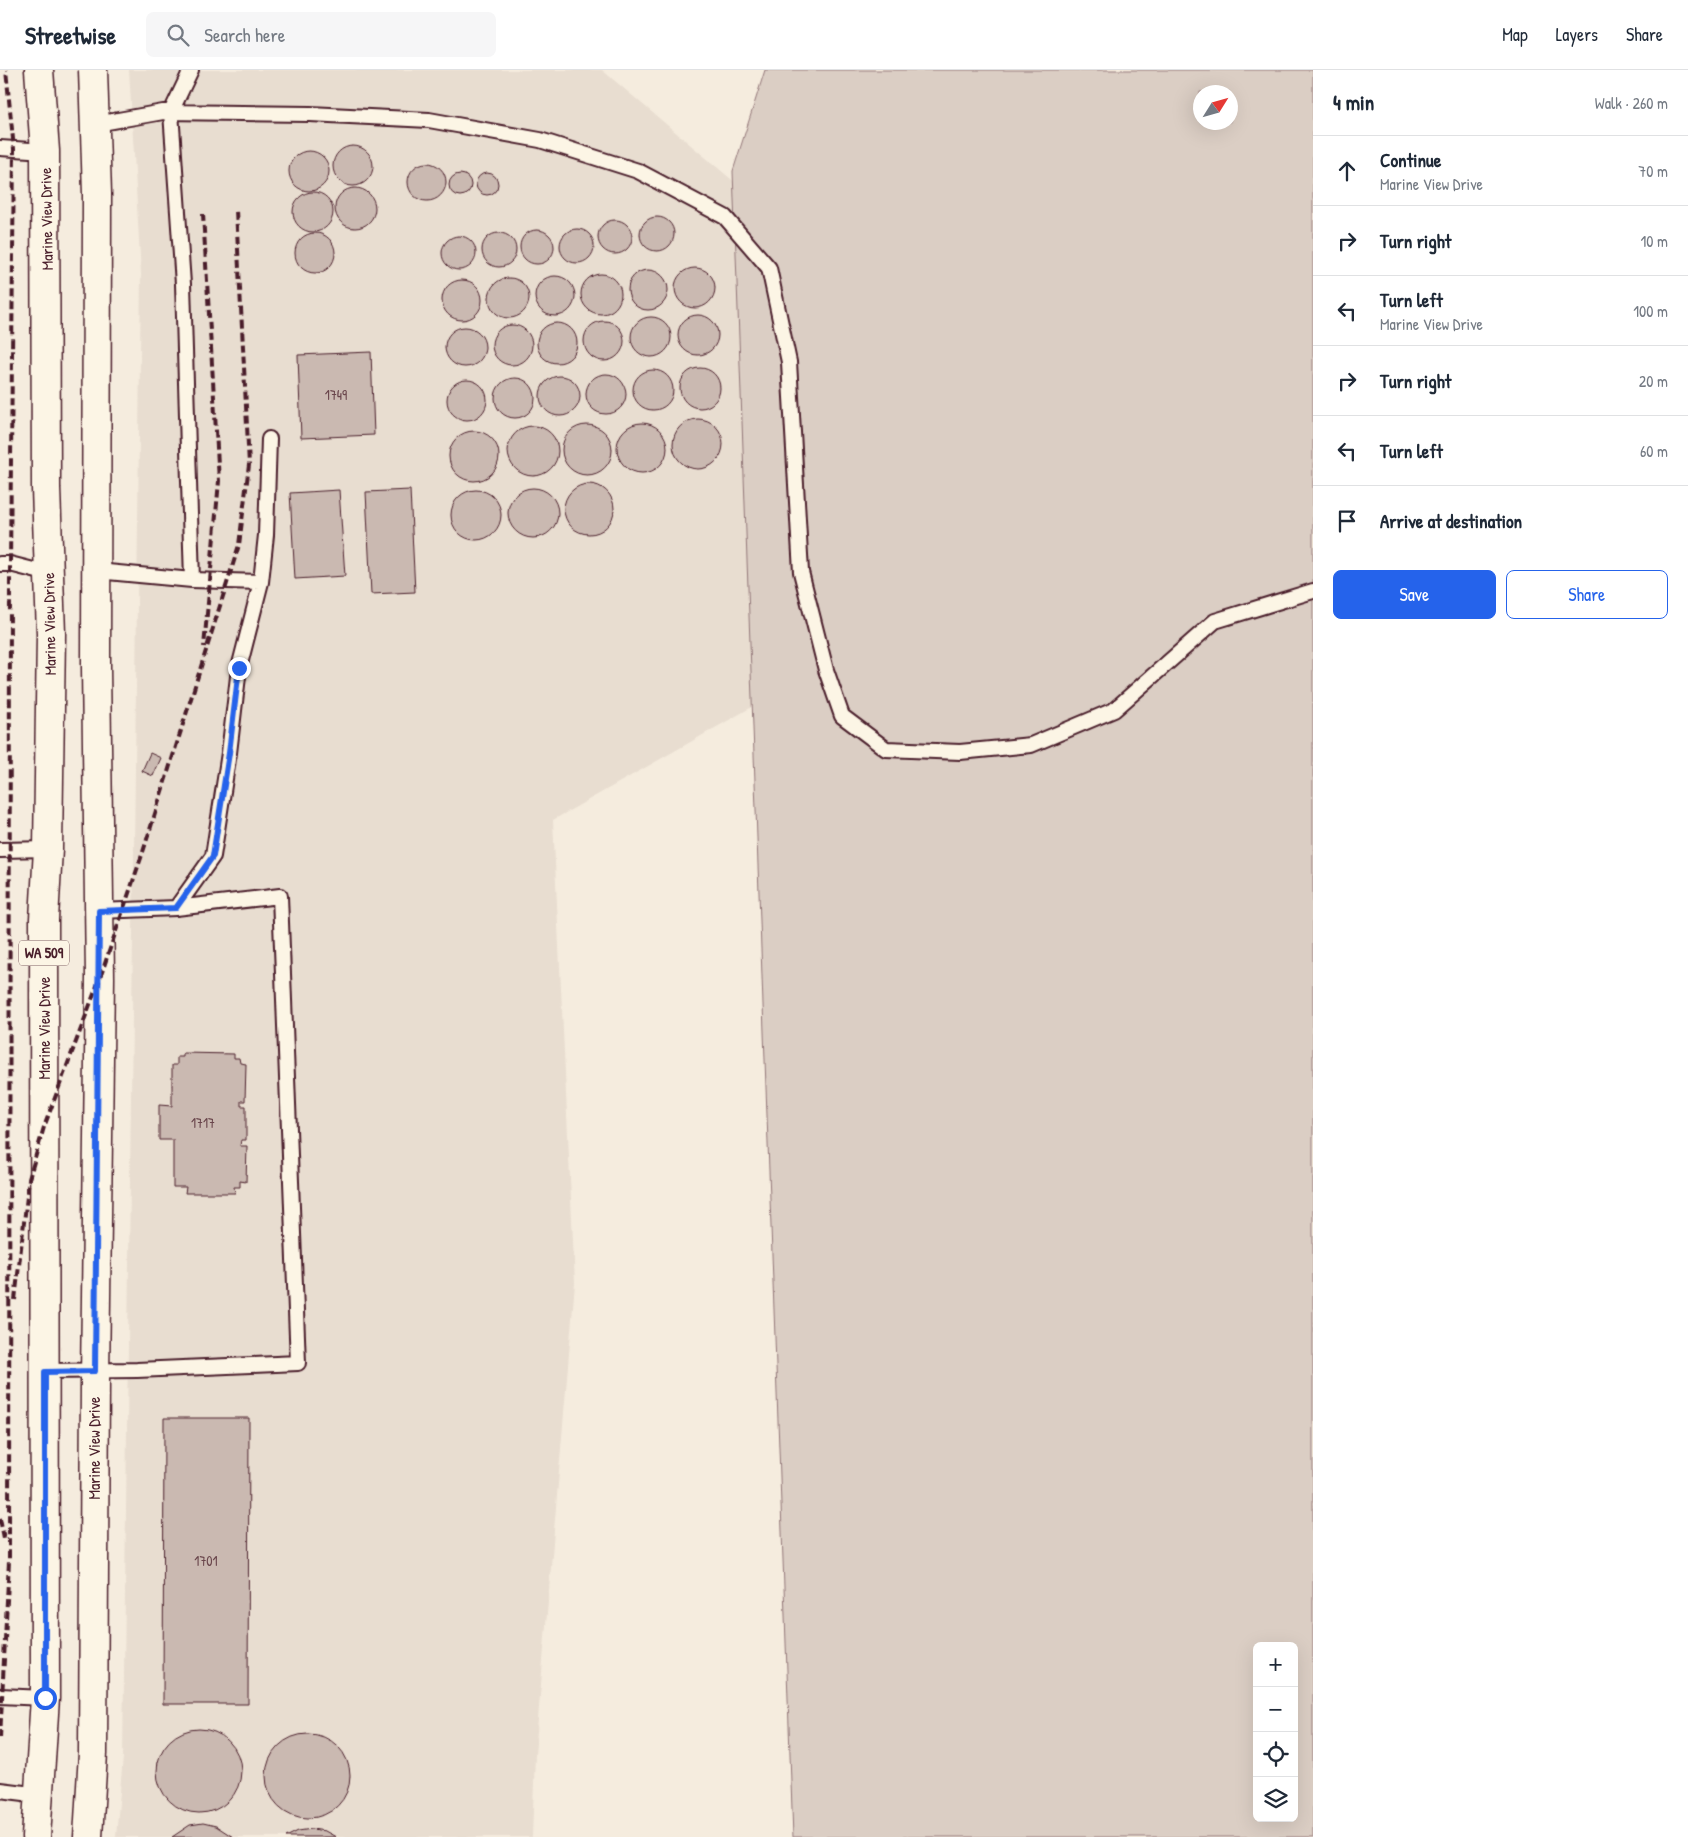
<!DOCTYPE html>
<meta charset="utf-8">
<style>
body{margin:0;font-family:"Patrick Hand",sans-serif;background:#f6f6f7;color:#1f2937}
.controls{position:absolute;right:15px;bottom:15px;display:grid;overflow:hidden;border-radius:8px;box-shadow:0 5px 20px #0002}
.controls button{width:45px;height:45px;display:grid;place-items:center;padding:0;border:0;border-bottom:1px solid #e0e1e3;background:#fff;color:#1f2937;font:25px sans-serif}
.compass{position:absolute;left:1193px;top:15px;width:45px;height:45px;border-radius:50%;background:#fff;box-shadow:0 5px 20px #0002;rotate:53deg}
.stop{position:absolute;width:15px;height:15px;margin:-11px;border:4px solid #2563eb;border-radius:50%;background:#fff}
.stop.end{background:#2563eb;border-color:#fff;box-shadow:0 1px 5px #0008}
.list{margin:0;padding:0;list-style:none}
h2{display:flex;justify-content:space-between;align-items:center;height:65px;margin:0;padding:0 20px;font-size:21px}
h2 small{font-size:16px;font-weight:400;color:#747a83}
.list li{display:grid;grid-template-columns:32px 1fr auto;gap:15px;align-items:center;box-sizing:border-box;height:70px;padding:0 20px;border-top:1px solid #e0e1e3}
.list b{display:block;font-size:19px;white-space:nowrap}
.list p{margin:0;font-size:16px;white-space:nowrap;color:#747a83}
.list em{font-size:16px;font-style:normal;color:#747a83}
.actions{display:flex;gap:10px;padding:15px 20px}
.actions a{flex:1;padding:11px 0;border:1px solid #2563eb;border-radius:8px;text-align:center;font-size:18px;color:#2563eb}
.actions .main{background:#2563eb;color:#fff}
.icon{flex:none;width:28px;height:28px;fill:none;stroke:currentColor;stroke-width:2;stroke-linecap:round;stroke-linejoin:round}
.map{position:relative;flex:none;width:1313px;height:1767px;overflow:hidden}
header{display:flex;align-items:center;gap:30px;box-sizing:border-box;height:70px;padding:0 25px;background:#fff;border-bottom:1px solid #e0e1e3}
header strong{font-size:24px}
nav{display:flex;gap:28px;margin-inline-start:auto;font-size:18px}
.search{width:350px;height:45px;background:#f6f6f7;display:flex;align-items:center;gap:12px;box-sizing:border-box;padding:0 18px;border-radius:8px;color:#747a83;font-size:19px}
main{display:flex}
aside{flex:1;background:#fff}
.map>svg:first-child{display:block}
.built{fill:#e8ddd0}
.green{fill:#dbcec4;stroke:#927678;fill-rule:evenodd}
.building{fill:#cab9b1;stroke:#4a1f2b}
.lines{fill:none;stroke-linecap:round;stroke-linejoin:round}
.service-casing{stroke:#4a1f2b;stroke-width:18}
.primary-casing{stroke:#4a1f2b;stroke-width:31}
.service{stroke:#fcf5e5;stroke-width:14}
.primary{stroke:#fcf5e5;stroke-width:28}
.rail{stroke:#4a1f2b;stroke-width:4;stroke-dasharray:8 4;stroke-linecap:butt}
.route{stroke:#2563eb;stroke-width:6}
.labels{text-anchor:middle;stroke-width:5;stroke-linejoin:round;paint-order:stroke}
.number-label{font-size:14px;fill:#6a464c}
.shield{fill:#fcf5e5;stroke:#7f5f63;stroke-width:1}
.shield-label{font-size:15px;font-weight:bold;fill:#4a1f2b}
.street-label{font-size:16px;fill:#4a1f2b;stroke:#fcf5e5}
</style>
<header>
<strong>Streetwise</strong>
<div class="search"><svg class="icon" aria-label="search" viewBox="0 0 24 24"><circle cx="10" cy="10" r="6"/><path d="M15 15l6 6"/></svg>Search here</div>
<nav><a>Map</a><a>Layers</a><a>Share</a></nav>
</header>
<main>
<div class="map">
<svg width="1313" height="1767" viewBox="0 0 1313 1767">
<rect width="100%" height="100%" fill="#f5ecde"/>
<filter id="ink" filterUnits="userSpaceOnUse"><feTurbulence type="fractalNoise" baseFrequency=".02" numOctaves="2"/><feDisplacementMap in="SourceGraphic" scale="10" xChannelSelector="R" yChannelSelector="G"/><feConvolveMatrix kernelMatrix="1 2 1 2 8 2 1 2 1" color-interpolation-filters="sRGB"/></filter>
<g filter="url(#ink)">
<path class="built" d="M129 0H602L770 142 805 607 553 750 575 1213 535 1685 532 1767H116L123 1687 141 203Z"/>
<path class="green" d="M765 0H1313V1767H793L733 101ZM1200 22H1230V52H1200ZM1257 1576H1294V1748H1257Z"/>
<path class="building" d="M333 96a20 20 0 1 1 40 0a20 20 0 1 1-40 0Z
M289 101a20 20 0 1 1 40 0a20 20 0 1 1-40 0Z
M408 112a19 19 0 1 1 38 0a19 19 0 1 1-38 0Z
M476 114a11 11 0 1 1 22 0a11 11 0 1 1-22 0Z
M449 115a11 11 0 1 1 22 0a11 11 0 1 1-22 0Z
M335 138a20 20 0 1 1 40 0a20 20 0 1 1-40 0Z
M293 142a20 20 0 1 1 40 0a20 20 0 1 1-40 0Z
M640 164a17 17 0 1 1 34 0a17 17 0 1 1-34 0Z
M598 167a17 17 0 1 1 34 0a17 17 0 1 1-34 0Z
M560 176a17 17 0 1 1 34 0a17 17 0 1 1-34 0Z
M520 177a17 17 0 1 1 34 0a17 17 0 1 1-34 0Z
M482 180a17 17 0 1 1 34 0a17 17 0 1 1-34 0Z
M295 183a20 20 0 1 1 40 0a20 20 0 1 1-40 0Z
M442 183a17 17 0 1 1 34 0a17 17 0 1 1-34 0Z
M675 218a20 20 0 1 1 40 0a20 20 0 1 1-40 0Z
M628 220a20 20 0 1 1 40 0a20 20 0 1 1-40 0Z
M581 224a20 20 0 1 1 40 0a20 20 0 1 1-40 0Z
M535 226a20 20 0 1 1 40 0a20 20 0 1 1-40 0Z
M489 228a20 20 0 1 1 40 0a20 20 0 1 1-40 0Z
M442 230a20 20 0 1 1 40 0a20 20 0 1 1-40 0Z
M678 265a20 20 0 1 1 40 0a20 20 0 1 1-40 0Z
M631 267a20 20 0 1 1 40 0a20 20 0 1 1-40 0Z
M584 271a20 20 0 1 1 40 0a20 20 0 1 1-40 0Z
M537 273a20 20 0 1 1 40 0a20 20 0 1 1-40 0Z
M492 275a20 20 0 1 1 40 0a20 20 0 1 1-40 0Z
M445 277a20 20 0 1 1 40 0a20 20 0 1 1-40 0Z
M371 282 374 365 301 368 298 285Z
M680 318a20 20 0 1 1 40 0a20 20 0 1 1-40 0Z
M633 320a20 20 0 1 1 40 0a20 20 0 1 1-40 0Z
M586 324a20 20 0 1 1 40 0a20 20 0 1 1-40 0Z
M540 326a20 20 0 1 1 40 0a20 20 0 1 1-40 0Z
M495 328a20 20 0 1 1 40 0a20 20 0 1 1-40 0Z
M447 330a20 20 0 1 1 40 0a20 20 0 1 1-40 0Z
M673 374a25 25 0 1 1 50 0a25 25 0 1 1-50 0Z
M617 378a25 25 0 1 1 50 0a25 25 0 1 1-50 0Z
M562 380a25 25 0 1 1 50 0a25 25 0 1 1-50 0Z
M508 381a25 25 0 1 1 50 0a25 25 0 1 1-50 0Z
M449 386a25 25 0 1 1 50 0a25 25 0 1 1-50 0Z
M564 439a25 25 0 1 1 50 0a25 25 0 1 1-50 0Z
M508 443a25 25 0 1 1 50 0a25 25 0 1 1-50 0Z
M451 445a25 25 0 1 1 50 0a25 25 0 1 1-50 0Z
M339 420 345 506 295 509 290 423Z
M410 420 415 522 371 524 366 422Z
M150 683 161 688 153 706 142 701Z
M183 983 234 984V988H239L240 993 246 994 245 1031H241V1036H246V1070H241L240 1076H247L246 1112 240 1111V1117H234L235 1123H185L186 1117H173V1070H159V1035L172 1036V995H177V987H183Z
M164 1348H249L248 1634H163Z
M157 1701a42 42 0 1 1 84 0a42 42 0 1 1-84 0Z
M266 1706a42 42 0 1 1 84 0a42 42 0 1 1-84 0Z
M203 1753 216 1756 233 1767H172L190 1755Z
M312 1759 325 1761 336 1767H286L298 1761Z"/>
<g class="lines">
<defs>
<path id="service" d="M191 0 171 42 183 214 192 510
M96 54 163 42 310 44 429 50 540 70 638 101 725 147 769 198 789 292 801 502 826 600 842 646 886 679 960 682 1031 675 1114 640 1215 551 1313 521
M0 78 45 81
M0 494H10L49 504
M97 501 192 510 261 512 266 465 269 369
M0 780 48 779
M99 841 176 838 213 786 229 683 239 598 261 512
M45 1301 137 1300 298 1293 280 826 176 838
M0 1626 45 1628
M0 1720 40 1725"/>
<path id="primary" d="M36 1767 45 1628 44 849 48 779 51 564 46 418 45 81 39 0
M88 1767 93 1683 95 1308 100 908 96 597 97 124 93 0"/>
</defs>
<use href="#service" class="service-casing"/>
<use href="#primary" class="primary-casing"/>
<use href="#service" class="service"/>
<use href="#primary" class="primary"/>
<path class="rail" d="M203 144 219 411 204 577
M15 1230 29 1109 44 1057 100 908 143 782 239 475 249 395 236 140
M0 1449 4 1469
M0 1668 9 1491 10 494 14 79 6 0"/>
</g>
</g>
<g class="lines" filter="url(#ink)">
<path class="route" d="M45 1628V1302L95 1301 99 841 176 838 213 786 229 683 239 598"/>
</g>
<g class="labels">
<g class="number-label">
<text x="336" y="330">1749</text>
<text x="203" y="1058">1717</text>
<text x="206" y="1496">1701</text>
</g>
<rect class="shield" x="19" y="870.5" width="50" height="25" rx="4"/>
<g class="shield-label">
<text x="44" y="888">WA 509</text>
</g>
<g class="street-label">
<text transform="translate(46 149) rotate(-91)" y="6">Marine View Drive</text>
<text transform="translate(49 554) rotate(-91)" y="6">Marine View Drive</text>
<text transform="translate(44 958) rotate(-90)" y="6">Marine View Drive</text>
<text transform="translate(94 1378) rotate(-90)" y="6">Marine View Drive</text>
</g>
</g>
</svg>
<div class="controls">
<button>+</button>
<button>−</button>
<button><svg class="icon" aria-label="locate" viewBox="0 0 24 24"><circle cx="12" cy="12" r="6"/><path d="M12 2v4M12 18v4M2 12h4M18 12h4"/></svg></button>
<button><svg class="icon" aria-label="layers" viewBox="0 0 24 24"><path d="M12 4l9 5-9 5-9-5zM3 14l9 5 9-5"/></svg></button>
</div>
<svg class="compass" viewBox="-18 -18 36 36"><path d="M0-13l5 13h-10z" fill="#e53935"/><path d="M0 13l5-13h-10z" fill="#747a83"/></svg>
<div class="stop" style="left:45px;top:1628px"></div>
<div class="stop end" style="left:239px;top:598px"></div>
</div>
<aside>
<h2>4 min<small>Walk · 260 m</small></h2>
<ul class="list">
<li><svg class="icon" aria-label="ahead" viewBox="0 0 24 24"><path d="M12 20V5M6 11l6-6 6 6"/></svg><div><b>Continue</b><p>Marine View Drive</p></div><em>70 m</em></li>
<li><svg class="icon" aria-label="right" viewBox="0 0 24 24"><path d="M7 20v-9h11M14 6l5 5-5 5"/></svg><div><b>Turn right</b></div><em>10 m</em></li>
<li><svg class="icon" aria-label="left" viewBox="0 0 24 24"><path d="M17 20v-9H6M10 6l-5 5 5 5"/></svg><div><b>Turn left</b><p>Marine View Drive</p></div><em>100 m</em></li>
<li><svg class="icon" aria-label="right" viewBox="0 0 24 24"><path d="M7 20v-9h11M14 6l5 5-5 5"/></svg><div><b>Turn right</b></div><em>20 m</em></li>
<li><svg class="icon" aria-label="left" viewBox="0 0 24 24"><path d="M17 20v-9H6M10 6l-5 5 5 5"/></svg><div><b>Turn left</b></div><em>60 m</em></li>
<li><svg class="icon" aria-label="arrive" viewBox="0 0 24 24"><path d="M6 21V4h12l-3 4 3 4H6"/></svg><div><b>Arrive at destination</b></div></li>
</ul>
<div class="actions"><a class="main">Save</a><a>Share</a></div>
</aside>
</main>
